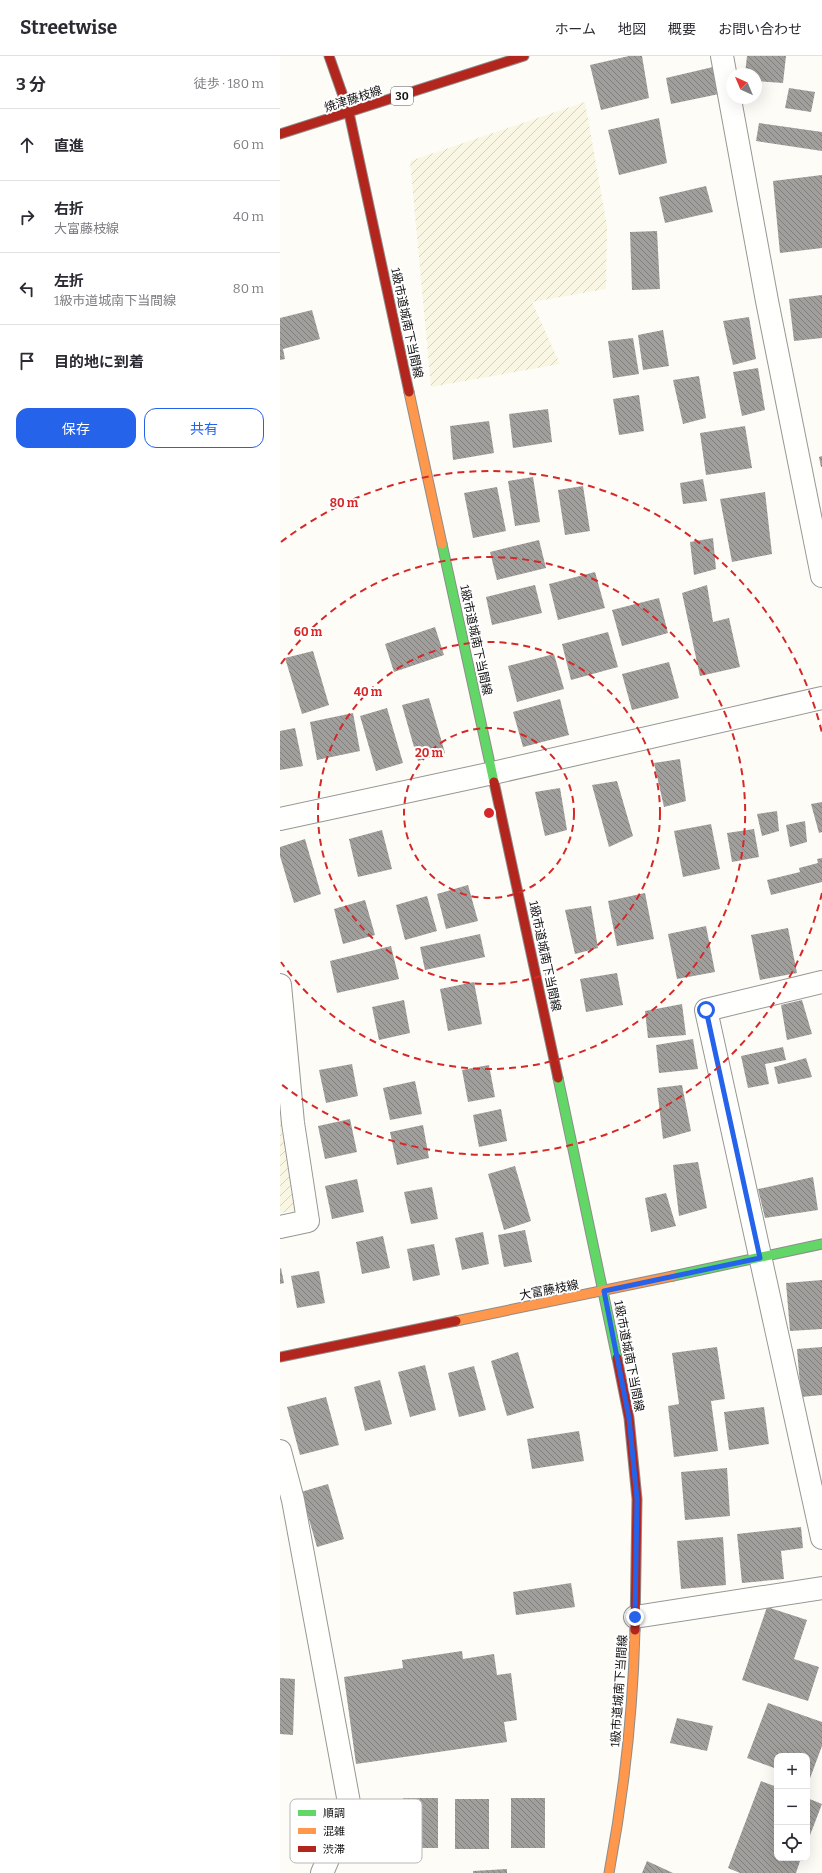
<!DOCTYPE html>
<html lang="ja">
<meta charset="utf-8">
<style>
body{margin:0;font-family:Bitter,"Noto Sans JP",serif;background:#f2f2f3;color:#2b2b33}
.controls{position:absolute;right:12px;bottom:12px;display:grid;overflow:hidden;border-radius:8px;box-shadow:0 4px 16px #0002}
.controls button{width:36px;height:36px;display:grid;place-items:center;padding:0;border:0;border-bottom:1px solid #e1e1e2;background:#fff;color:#2b2b33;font:20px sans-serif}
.compass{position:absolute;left:446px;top:12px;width:36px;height:36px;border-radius:50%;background:#fff;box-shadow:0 4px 16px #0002;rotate:316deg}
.stop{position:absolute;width:12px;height:12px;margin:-9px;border:3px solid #2563eb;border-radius:50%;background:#fff}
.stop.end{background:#2563eb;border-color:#fff;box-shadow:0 1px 4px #0008}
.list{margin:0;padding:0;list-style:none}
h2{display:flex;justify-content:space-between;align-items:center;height:52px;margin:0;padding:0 16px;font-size:17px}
h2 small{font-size:13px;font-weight:400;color:#7c7c81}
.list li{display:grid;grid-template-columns:26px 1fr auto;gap:12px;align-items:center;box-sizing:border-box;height:72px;padding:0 16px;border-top:1px solid #e1e1e2}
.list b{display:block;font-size:15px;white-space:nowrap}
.list p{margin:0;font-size:13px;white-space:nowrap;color:#7c7c81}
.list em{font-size:13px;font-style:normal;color:#7c7c81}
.actions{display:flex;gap:8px;padding:12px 16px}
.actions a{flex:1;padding:9px 0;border:1px solid #2563eb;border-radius:12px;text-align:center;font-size:14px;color:#2563eb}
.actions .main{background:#2563eb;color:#fff}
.icon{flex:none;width:22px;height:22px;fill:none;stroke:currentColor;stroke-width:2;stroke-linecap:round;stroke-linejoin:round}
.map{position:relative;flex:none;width:542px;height:1817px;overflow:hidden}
header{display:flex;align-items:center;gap:24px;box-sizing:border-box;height:56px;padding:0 20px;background:#fff;border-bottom:1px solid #e1e1e2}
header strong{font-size:19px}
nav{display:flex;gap:22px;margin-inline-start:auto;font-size:14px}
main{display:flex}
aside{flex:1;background:#fff}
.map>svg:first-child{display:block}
.farmland{fill:url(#farmland-furrows)}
.building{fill:url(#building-back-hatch)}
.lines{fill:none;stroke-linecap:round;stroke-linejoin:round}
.street-casing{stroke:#979795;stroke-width:24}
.fast-casing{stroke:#8e8d8b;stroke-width:11}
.slow-casing{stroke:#8e8d8b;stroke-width:11}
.jam-casing{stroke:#8e8d8b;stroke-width:11}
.street{stroke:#fffffe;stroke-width:22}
.fast{stroke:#63d668;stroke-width:9}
.slow{stroke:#ff974d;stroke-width:9}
.jam{stroke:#b3261e;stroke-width:9}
.route{stroke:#2563eb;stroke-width:5}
.ring{fill:none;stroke:#d62828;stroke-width:2;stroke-dasharray:7 5}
.labels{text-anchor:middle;stroke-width:4;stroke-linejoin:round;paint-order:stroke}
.shield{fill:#fff;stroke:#585858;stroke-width:1}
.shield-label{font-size:11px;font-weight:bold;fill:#111}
.street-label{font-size:12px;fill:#111;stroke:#fff}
.key{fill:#fff;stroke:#b8b8b8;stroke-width:1}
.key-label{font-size:11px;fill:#111}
.centre{fill:#d62828;stroke:#fff;stroke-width:2}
.ring-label{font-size:12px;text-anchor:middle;font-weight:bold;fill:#d62828;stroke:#fff;stroke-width:4;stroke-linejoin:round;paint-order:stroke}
</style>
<header>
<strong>Streetwise</strong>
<nav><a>ホーム</a><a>地図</a><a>概要</a><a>お問い合わせ</a></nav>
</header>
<main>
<aside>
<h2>3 分<small>徒歩 · 180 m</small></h2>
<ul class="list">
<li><svg class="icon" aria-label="ahead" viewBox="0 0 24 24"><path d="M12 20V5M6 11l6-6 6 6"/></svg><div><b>直進</b></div><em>60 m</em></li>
<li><svg class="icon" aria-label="right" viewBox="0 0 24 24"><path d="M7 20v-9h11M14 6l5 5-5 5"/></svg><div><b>右折</b><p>大富藤枝線</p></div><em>40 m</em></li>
<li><svg class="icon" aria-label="left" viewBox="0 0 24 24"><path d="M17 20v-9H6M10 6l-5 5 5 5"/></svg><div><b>左折</b><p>1級市道城南下当間線</p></div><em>80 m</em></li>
<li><svg class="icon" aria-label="arrive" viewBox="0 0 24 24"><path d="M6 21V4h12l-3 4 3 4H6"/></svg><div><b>目的地に到着</b></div></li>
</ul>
<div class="actions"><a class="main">保存</a><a>共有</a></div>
</aside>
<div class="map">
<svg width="542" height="1817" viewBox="0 0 542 1817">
<defs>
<pattern id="farmland-furrows" width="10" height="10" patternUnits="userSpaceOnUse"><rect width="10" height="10" fill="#f9f7e4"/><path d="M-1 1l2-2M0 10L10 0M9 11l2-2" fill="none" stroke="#d4d3c3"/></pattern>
<pattern id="building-back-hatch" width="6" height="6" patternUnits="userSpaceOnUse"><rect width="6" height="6" fill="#a19f9c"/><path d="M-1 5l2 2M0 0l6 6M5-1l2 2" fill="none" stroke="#82807e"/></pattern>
</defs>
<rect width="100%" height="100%" fill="#fdfcf7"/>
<path class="farmland" d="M305 46 327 170 326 233 252 246 280 308 151 331 130 105Z
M0 1062 15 1155 0 1157Z"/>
<path class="building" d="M349 0H362L369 42 321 54 310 9Z
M467 0H506L503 27 476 25V18H465Z
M433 11 439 38 391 48 386 22Z
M509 32 535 36 531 56 505 52Z
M379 62 387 107 339 119 328 74Z
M479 67 542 76V95L476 85Z
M542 119V192L500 197 493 125Z
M426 130 433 156 385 167 379 141Z
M377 175 380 233 352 234 350 176Z
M542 239V282L514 285 509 243Z
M32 254 40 283 3 293 5 303 0 304V262Z
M469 261 476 303 453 309 443 265Z
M383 274 389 310 363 314 358 279Z
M353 282 359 318 333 322 328 285Z
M478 312 485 354 462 360 453 316Z
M419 320 426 362 403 368 393 324Z
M359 339 364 375 339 379 333 343Z
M268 353 272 386 233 392 229 358Z
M209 365 214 397 173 404 170 370Z
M465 370 472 412 426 419 420 377Z
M542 400V411H541L539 401Z
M253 421 260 466 235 470 228 425Z
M423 423 427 445 403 448 400 427Z
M303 430 310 475 285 479 278 434Z
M217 431 226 475 193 482 184 437Z
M485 436 492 498 452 506 440 443Z
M433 482 436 513 414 519 410 486Z
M259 484 266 512 217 524 210 496Z
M315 516 325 552 278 564 269 528Z
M255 529 262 557 212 569 206 541Z
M427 529 433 566 449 562 460 611 420 620 402 537Z
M379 542 388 577 342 590 332 554Z
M155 571 164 599 114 616 105 588Z
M328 576 338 611 291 624 282 588Z
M33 595 49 649 22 658 5 602Z
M274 598 284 633 237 646 228 610Z
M389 606 399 642 352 654 342 618Z
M149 642 165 697 138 705 122 649Z
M280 643 289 679 243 691 233 656Z
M107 652 123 707 96 715 80 660Z
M73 657 80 695 37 704 30 666Z
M15 672 23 710 0 714V675Z
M400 703 406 745 384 751 374 707Z
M337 725 353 780 329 791 312 729Z
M280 732 287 774 265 780 255 736Z
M542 746V776L539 777 531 748Z
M497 755 499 775 482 780 477 758Z
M525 765 527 786 510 791 506 769Z
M431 768 440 813 403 821 394 775Z
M474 773 479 801 452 806 447 777Z
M102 774 112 813 78 821 69 783Z
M25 783 41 838 14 847 0 800V791Z
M542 802V826L491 839 487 824 520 816 519 812 538 807 537 803Z
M188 829 198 865 166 873 157 838Z
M365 837 374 883 337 890 328 845Z
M147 840 157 875 125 884 116 849Z
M85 844 95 879 63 888 54 853Z
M311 850 318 892 295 898 285 854Z
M426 870 435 916 397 923 388 878Z
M508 872 517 917 480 924 471 879Z
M200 878 205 901 145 914 140 891Z
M111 890 119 923 57 937 50 905Z
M337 917 343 949 306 956 300 923Z
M194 926 202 968 168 975 160 933Z
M124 944 130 977 99 984 92 951Z
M522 944 532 978 507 984 501 949Z
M402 948 406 979 368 982 365 955Z
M413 983 418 1013 379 1017 376 989Z
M503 991 506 1004 485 1008 489 1028 468 1032 461 1000Z
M526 1002 532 1021 498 1028 494 1011Z
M72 1008 78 1040 46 1047 39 1014Z
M209 1009 215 1041 188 1046 182 1014Z
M135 1025 142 1058 110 1064 103 1032Z
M402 1029 411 1075 383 1083 377 1032Z
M221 1053 227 1085 199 1091 193 1059Z
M70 1063 77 1096 45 1103 38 1070Z
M143 1069 149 1102 117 1109 110 1076Z
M418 1106 427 1152 399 1160 393 1109Z
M235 1110 251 1165 224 1174 208 1118Z
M533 1121 538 1154 485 1162 478 1133Z
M77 1123 84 1156 52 1163 45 1130Z
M152 1131 158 1163 131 1168 124 1136Z
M386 1137 396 1170 371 1176 365 1142Z
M245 1174 252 1206 224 1211 218 1179Z
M203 1176 209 1208 182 1214 175 1182Z
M103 1180 110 1212 82 1218 76 1186Z
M154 1188 160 1219 133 1225 127 1193Z
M1 1212 4 1227 0 1228V1213Z
M39 1215 45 1247 17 1252 11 1220Z
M542 1224V1273L510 1275 506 1227Z
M437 1291 445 1343 431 1345 438 1395 394 1401 388 1350 399 1348 392 1297Z
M542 1291V1339L521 1341 517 1293Z
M238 1296 254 1352 227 1360 211 1305Z
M145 1309 156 1354 130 1361 118 1316Z
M194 1310 206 1354 179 1361 168 1317Z
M100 1324 112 1368 85 1375 74 1331Z
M46 1341 59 1389 20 1399 7 1351Z
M484 1351 489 1388 449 1394 444 1356Z
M299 1375 304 1405 252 1413 247 1383Z
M447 1412 450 1460 405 1464 401 1416Z
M48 1428 64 1483 37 1491 21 1436Z
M521 1471 523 1492 501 1495 504 1523 462 1527 457 1478Z
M443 1481 446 1529 401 1533 397 1485Z
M291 1527 295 1551 236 1559 233 1536Z
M487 1551 527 1564 514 1603 539 1611 528 1645 462 1624Z
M182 1595 183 1603 214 1598 217 1619 231 1617 237 1664 224 1666 227 1686 76 1708 64 1621 123 1612 122 1604Z
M0 1622 15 1623 13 1679 0 1678Z
M488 1647 542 1666V1690L529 1725 527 1724V1700H497V1713L467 1702Z
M397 1662 433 1670 427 1695 390 1687Z
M481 1725 497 1731V1802H521L516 1817H460L448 1812Z
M123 1742H158V1792H124Z
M231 1742H265V1792H231Z
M527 1742 542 1748 527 1787Z
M175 1743H209V1793H175Z
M367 1805 393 1817H362Z
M227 1813V1817H193V1815Z"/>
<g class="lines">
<defs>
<path id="street" d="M442 0 487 245 542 520
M0 763 213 717 542 642
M542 926 426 954 542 1482
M0 929 13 1067 28 1165 0 1171
M0 1395 13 1444 70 1752 42 1817
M355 1561 542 1532"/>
<path id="fast" d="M162 488 214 726
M278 1022 337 1302
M393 1220 542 1188"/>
<path id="slow" d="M129 336 162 488
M176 1265 393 1220
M329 1817C344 1737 353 1655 355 1574"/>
<path id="jam" d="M49 0 69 57 129 336
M0 78 244 0
M214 726 278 1022
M0 1301 176 1265
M337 1302 349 1362 357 1443 355 1574"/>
</defs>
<use href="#street" class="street-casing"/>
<use href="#fast" class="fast-casing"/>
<use href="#slow" class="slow-casing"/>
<use href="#jam" class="jam-casing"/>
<use href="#street" class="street"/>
<use href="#fast" class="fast"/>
<use href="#slow" class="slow"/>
<use href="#jam" class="jam"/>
</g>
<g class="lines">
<path class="route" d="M355 1561 357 1443 349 1362 324 1235 480 1202 426 954"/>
</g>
<g class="ring">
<circle cx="209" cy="757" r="85"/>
<circle cx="209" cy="757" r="171"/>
<path d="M1 608A256 256 0 1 1 1 906"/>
<path d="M542 837A342 342 0 0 1 1 1028M1 486A342 342 0 0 1 542 677"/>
</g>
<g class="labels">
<rect class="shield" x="111" y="31" width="22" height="18" rx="3"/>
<g class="shield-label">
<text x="122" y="44">30</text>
</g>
<g class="street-label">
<text transform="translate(73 43) rotate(-18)" y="4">焼津藤枝線</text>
<text transform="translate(127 267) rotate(78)" y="4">1級市道城南下当間線</text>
<text transform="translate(196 584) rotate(78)" y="4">1級市道城南下当間線</text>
<text transform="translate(265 900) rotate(78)" y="4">1級市道城南下当間線</text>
<text transform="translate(269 1234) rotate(-11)" y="4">大富藤枝線</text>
<text transform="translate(349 1300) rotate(79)" y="4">1級市道城南下当間線</text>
<text transform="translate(339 1635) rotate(-86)" y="4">1級市道城南下当間線</text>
</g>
</g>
<rect x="10" y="1743" width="132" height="64" rx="6" class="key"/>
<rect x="18" y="1754" width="18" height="6" fill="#63d668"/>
<rect x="18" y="1772" width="18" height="6" fill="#ff974d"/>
<rect x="18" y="1790" width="18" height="6" fill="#b3261e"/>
<g class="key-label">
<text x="43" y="1761">順調</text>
<text x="43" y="1779">混雑</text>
<text x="43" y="1797">渋滞</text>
</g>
<circle cx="209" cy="757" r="6" class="centre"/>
<g class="ring-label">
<text x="64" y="451">80 m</text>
<text x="28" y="580">60 m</text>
<text x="88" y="640">40 m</text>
<text x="149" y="701">20 m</text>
</g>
</svg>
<div class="controls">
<button>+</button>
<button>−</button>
<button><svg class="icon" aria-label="locate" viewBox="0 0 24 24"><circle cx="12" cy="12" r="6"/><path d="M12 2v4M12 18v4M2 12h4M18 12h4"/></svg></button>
</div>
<svg class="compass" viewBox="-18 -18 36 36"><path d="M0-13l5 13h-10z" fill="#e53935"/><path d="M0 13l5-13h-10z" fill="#7c7c81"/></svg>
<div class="stop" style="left:426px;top:954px"></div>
<div class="stop end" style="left:355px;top:1561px"></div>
</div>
</main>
